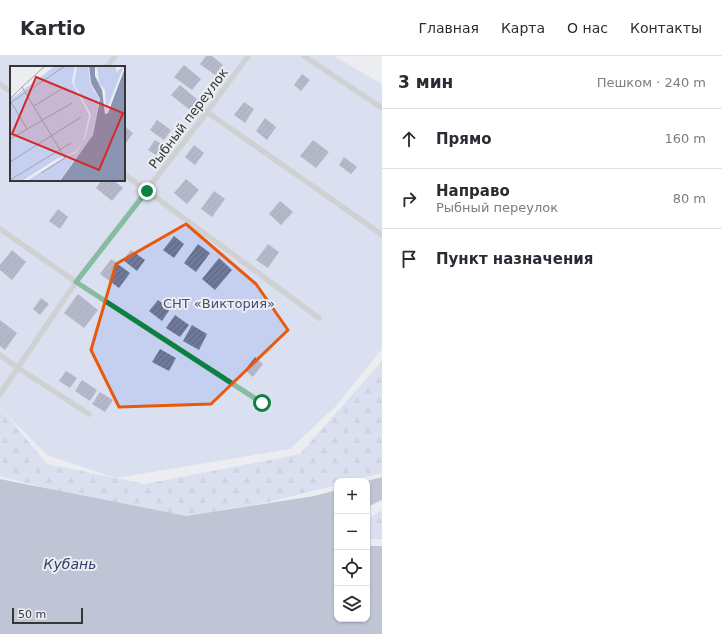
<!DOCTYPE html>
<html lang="ru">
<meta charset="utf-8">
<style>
body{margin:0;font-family:"DejaVu Sans",sans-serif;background:#f2f2f3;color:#2b2b33}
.controls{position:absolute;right:12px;bottom:12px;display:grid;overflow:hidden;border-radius:8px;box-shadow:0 1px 3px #0004}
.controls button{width:36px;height:36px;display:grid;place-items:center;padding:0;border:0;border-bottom:1px solid #e1e1e2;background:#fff;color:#2b2b33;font:20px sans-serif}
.scale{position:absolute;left:12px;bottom:10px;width:71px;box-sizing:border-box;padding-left:4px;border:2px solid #363638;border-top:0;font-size:11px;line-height:14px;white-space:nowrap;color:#363638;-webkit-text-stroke:3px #ecedf1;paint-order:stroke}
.stop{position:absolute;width:12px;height:12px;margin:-9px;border:3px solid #0b8043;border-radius:50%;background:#fff}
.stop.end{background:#0b8043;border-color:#fff;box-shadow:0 1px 4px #0008}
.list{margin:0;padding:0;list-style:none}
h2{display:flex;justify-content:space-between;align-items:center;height:52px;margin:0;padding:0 16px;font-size:17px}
h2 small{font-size:13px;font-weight:400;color:#7c7c81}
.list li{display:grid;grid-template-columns:26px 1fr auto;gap:12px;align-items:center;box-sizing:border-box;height:60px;padding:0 16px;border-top:1px solid #e1e1e2}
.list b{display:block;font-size:15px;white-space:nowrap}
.list p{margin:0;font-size:13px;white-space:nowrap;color:#7c7c81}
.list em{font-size:13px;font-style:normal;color:#7c7c81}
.icon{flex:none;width:22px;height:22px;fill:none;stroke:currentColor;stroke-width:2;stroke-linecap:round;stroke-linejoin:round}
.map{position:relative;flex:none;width:382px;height:578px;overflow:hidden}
header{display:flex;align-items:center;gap:24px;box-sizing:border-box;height:56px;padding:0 20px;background:#fff;border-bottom:1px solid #e1e1e2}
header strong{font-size:19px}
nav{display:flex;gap:22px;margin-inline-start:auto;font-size:14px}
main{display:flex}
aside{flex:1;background:#fff}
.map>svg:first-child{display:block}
.green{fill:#c5d0f1;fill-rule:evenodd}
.forest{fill:url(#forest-firs)}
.water{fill:#8a95b4}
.building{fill:url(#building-hatch)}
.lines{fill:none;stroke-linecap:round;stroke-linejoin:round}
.service{stroke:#aeafb0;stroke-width:5.5}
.route{stroke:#0b8043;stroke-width:5}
.marked{fill:none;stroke:#e8590c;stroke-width:3;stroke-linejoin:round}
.labels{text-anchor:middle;stroke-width:4;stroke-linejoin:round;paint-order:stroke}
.street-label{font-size:13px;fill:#363638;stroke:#ecedf1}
.park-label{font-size:13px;fill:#42507e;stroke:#ecedf1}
.water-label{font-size:14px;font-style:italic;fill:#323e6b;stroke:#ecedf1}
.inset-road{fill:none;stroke:#a3a4a7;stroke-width:1}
.view{fill:#d62828;fill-opacity:0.15;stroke:#d62828;stroke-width:2}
.inset-edge{fill:none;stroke:#363638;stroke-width:2}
</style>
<header>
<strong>Kartio</strong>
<nav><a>Главная</a><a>Карта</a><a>О нас</a><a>Контакты</a></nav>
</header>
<main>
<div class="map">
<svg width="382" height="578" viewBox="0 0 382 578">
<defs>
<pattern id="forest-firs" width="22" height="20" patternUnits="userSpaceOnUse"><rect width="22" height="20" fill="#c5d0f1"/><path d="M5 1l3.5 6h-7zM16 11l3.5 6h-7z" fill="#aab3cf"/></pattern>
<pattern id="building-hatch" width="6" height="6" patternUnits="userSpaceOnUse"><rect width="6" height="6" fill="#6f7997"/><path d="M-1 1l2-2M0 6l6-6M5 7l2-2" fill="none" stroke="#5c647c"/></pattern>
</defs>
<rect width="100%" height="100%" fill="#ecedf1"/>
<path class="green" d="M0 0H334L382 28V293L336 350 290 393 116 422 47 399 0 352ZM11 11H124V124H11Z"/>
<path class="forest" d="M382 305V417L352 425H337V429L264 447 186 460 100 446 0 420V353L4 356 47 408 145 428 300 398Z
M382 454V483H367V463Z"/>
<path class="water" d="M382 421V444L367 451V425Z
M0 423 186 460 314 440 337 434V563H367V490H382V578H0Z"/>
<path class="building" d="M206 0H212L223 9 215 19 200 8Z
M184 9 201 23 192 34 174 21Z
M302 18 310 24 301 35 294 29Z
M180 29 198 44 190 54 171 39Z
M244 46 254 53 245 67 234 59Z
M265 62 276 71 267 84 256 75Z
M157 64 171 74 164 84 150 74Z
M124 70 133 77 126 87 124 85Z
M155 84 163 89 156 99 148 94Z
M313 84 329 96 316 112 300 100Z
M194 89 204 97 195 109 185 101Z
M344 101 357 111 351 118 339 109Z
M186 123 199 134 187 148 174 137Z
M102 124H113L123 132 112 145 96 132Z
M214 135 225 143 212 161 201 153Z
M280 145 293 156 281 169 269 158Z
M58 153 68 161 60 173 49 165Z
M174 180 184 188 174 202 163 194Z
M198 188 210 197 196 216 184 207Z
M268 188 279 196 268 212 256 204Z
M12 194 26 206 12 224 0 214V209Z
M131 194 145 204 137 215 123 204Z
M219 202 232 214 215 234 202 223Z
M111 203 130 217 119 232 100 218Z
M78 238 98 254 84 272 64 257Z
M41 242 49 248 40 259 33 253Z
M158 244 170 253 162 265 149 255Z
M175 259 189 269 180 281 166 272Z
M0 264 17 277 5 294 0 290Z
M192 269 207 278 199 294 183 285Z
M160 293 176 302 169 315 152 306Z
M255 301 263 308 253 321 245 314Z
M66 315 77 322 70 332 59 325Z
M82 324 97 334 90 345 75 335Z
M100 336 113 344 105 356 92 348Z"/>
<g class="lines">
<path class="service" d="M304 0 382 52
M107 11 115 0
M0 28 11 36
M207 56 381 178
M124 118 319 262
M0 173 76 226 262 347
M0 299 18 312 89 358
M0 338 76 226 207 56 248 0"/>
</g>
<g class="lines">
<path class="route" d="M147 135 76 226 262 347"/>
</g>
<path d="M0 0H382V578H0ZM186 168 256 228 288 274 211 348 119 351 91 294 116 208Z" fill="#ecedf1" fill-opacity=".55" fill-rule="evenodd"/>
<path class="marked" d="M186 168 256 228 288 274 211 348 119 351 91 294 116 208Z"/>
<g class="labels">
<g class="street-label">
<text transform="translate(188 62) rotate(-53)" y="5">Рыбный переулок</text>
</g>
<g class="park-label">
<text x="219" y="252">СНТ «Виктория»</text>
</g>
<g class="water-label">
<text x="70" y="513">Кубань</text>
</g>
</g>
<g transform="translate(10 10)">
<rect width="115" height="115" fill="#ecedf1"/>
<path d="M45 0H65L62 16 79 49 73 77 65 86 45 94 12 115H0V34Z" fill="#c5d0f1"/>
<path d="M67 0H78L80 17 89 33 83 69 49 115H17L56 90 66 87 75 73 81 48 64 18ZM87 0H106V6L114 0 96 45 95 24 89 17Z" fill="#c5d0f1"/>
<path d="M79 0H85V10L92 24 95 48 98 47 115 2V115H50L83 69 90 33 81 17Z" fill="#8a95b4"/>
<path class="inset-road" d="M0 33 12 21M1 36 17 63M0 37 55 0M24 40 53 22M0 73 62 37M0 96 71 51M31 107 55 92 12 21 35 0M0 114 61 77"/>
<path class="view" d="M26 11 113 47 89 104 2 68Z"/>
<rect width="115" height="115" class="inset-edge"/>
</g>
</svg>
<div class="controls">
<button>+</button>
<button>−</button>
<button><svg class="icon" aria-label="locate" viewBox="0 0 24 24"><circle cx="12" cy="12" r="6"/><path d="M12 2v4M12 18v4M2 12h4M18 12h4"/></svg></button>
<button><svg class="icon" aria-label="layers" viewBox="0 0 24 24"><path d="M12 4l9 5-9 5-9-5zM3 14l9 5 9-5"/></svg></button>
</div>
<div class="scale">50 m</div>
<div class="stop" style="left:262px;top:347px"></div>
<div class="stop end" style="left:147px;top:135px"></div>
</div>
<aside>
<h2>3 мин<small>Пешком · 240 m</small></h2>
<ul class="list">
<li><svg class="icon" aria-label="ahead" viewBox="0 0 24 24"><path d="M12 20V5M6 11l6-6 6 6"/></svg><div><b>Прямо</b></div><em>160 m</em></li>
<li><svg class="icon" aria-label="right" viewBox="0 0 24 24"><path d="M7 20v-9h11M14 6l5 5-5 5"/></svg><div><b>Направо</b><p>Рыбный переулок</p></div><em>80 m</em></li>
<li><svg class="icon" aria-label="arrive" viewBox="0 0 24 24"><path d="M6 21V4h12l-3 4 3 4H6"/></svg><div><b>Пункт назначения</b></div></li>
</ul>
</aside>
</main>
